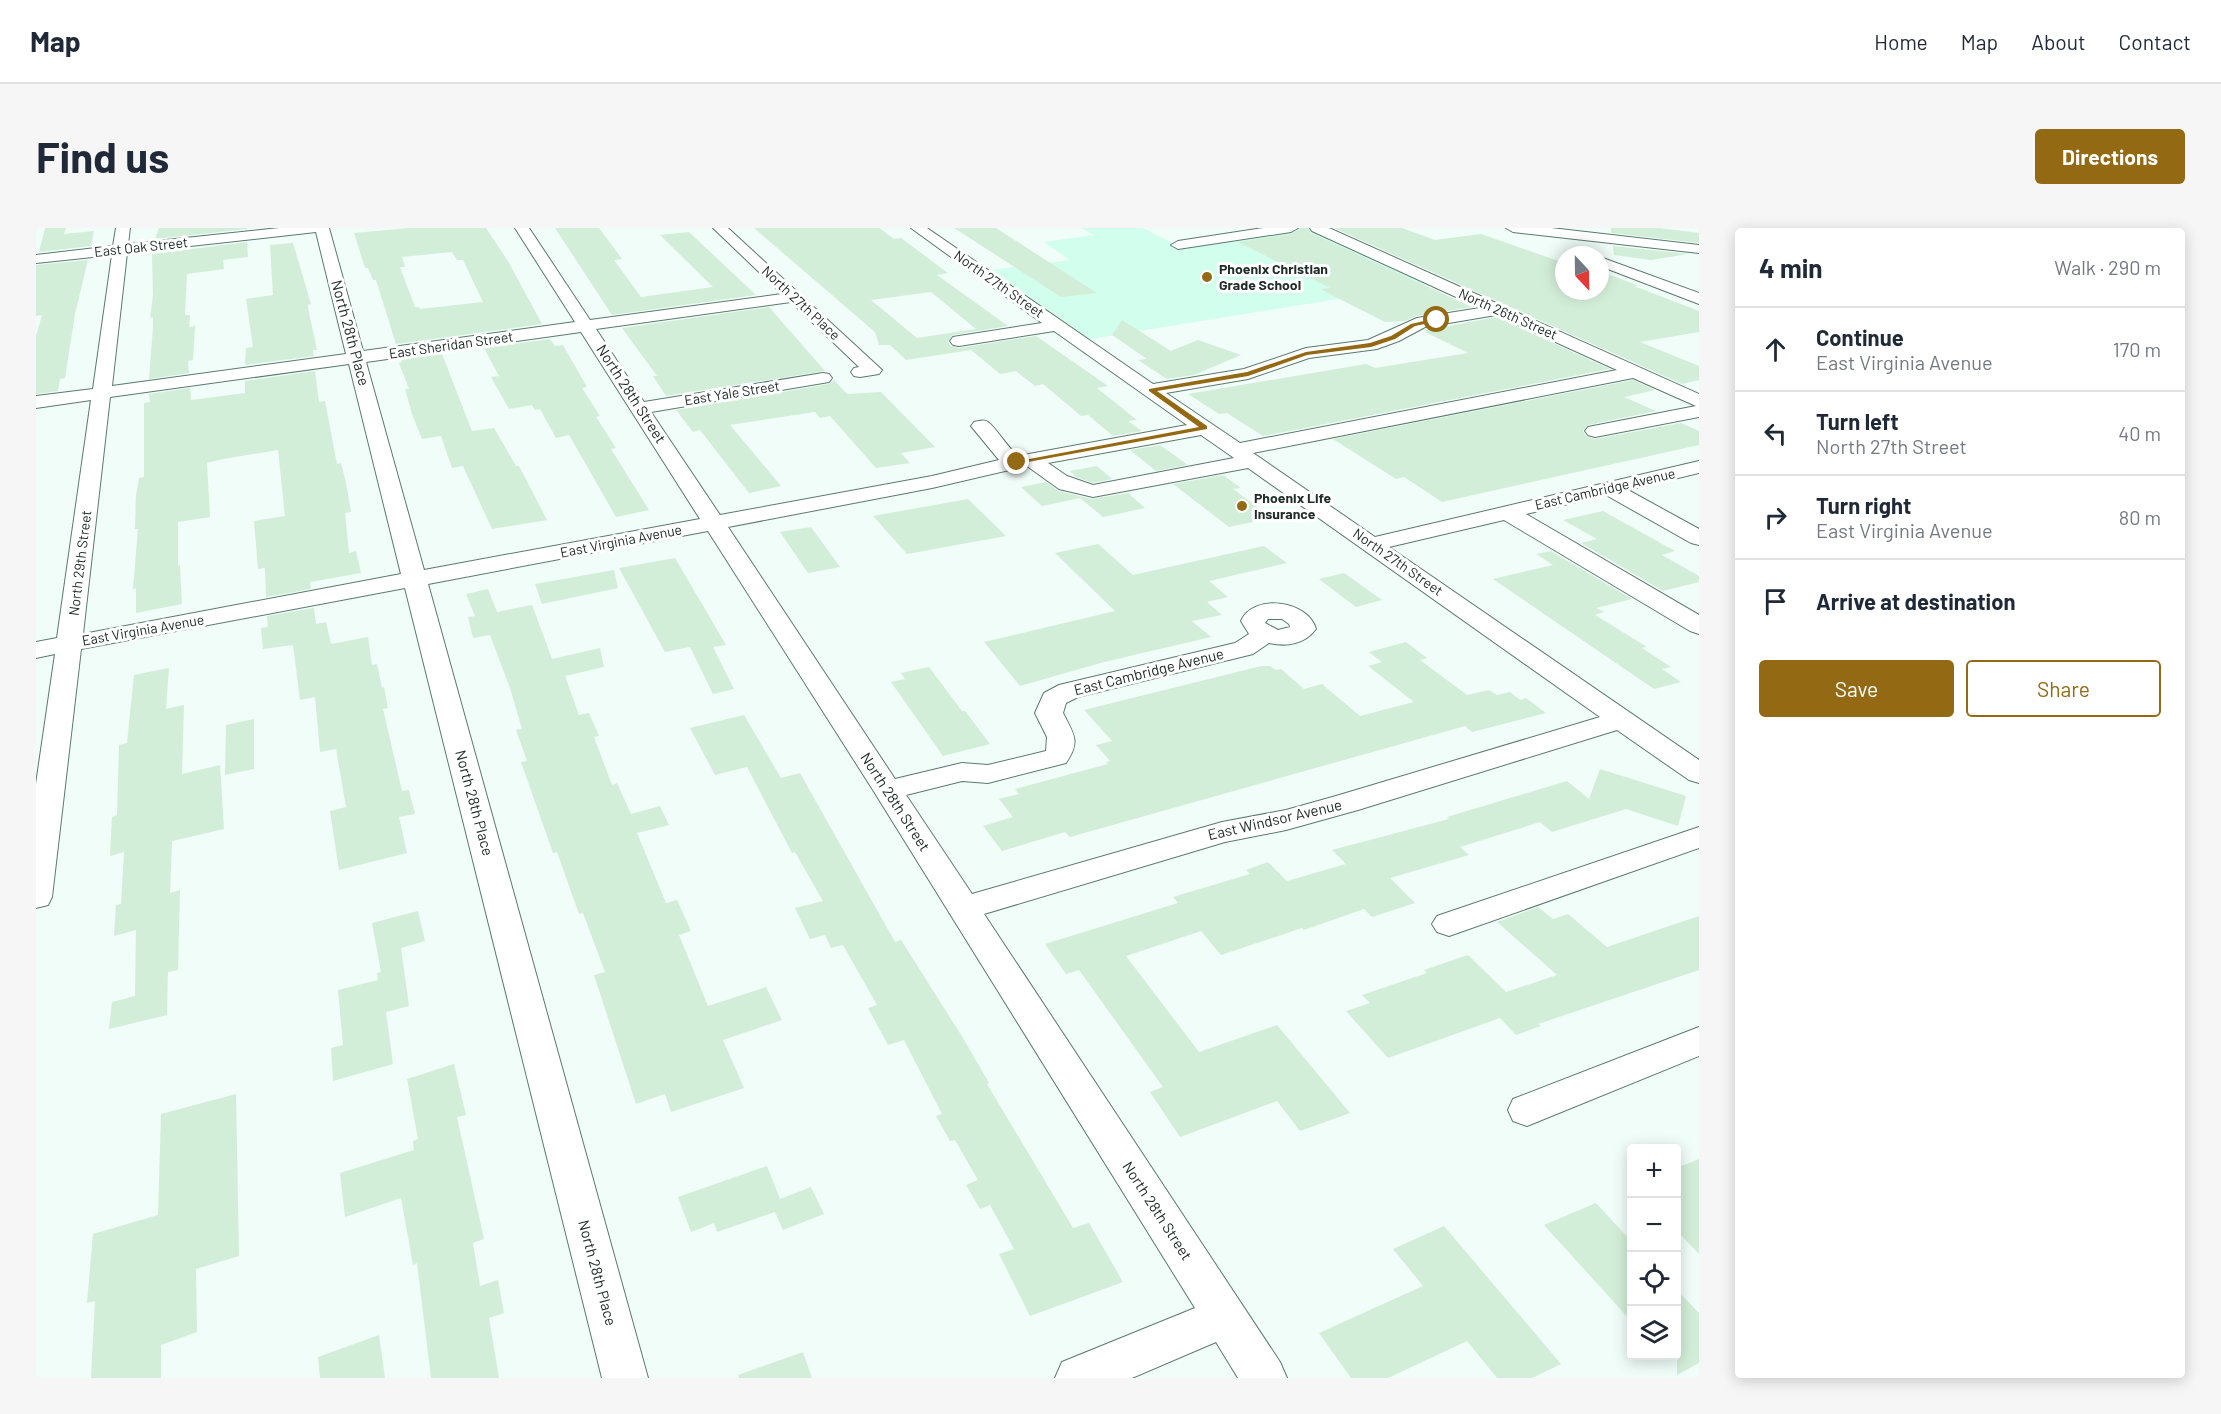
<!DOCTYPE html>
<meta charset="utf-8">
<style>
body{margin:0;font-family:Barlow,sans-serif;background:#f6f6f7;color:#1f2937}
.controls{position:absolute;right:18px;bottom:18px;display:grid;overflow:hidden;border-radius:6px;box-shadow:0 3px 15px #0003}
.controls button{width:54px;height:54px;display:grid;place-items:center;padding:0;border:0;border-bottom:2px solid #e0e1e3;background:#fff;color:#1f2937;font:30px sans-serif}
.compass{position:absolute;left:1519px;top:18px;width:54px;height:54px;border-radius:50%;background:#fff;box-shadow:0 3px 15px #0003;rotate:158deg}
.stop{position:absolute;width:18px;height:18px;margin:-14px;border:4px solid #936913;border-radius:50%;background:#fff}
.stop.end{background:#936913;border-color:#fff;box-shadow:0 2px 6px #0008}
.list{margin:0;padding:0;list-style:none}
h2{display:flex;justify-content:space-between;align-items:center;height:78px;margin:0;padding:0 24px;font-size:26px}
h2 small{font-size:20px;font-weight:400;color:#747a83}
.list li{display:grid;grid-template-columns:39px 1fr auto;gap:18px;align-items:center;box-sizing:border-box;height:84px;padding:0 24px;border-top:2px solid #e0e1e3}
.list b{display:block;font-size:22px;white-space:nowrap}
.list p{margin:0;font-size:20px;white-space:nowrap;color:#747a83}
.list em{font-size:20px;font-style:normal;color:#747a83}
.actions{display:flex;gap:12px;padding:18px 24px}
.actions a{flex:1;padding:14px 0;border:2px solid #936913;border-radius:6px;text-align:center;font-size:21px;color:#936913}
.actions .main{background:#936913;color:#fff}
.icon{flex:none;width:33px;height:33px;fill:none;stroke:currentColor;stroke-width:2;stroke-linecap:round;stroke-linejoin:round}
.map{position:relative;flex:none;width:1663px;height:1150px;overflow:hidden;border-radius:6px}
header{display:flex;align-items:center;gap:36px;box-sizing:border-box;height:84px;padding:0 30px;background:#fff;border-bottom:2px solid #e0e1e3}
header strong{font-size:28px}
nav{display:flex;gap:33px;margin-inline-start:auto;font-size:21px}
.intro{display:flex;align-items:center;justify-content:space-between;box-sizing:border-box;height:144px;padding:0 36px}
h1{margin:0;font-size:42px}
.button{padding:15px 27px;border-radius:6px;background:#936913;color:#fff;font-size:21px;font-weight:700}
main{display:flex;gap:36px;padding:0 36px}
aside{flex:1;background:#fff;border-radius:6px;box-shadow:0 3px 15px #0003}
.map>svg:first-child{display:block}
.built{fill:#d2feed}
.building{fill:#d3eed8;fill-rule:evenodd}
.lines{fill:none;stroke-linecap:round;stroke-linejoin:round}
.minor-casing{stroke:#5b7a6e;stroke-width:2}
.minor{fill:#fff;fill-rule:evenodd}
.route{fill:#936913}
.poi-dot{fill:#936913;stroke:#fff;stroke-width:2}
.labels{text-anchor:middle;stroke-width:6;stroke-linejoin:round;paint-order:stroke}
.far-street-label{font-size:14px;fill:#202d28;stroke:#fff}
.far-poi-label{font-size:14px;font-weight:bold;fill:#202d28;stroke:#fff;text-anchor:start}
.street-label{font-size:15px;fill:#202d28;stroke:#fff}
</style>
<header>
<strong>Map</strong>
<nav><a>Home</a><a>Map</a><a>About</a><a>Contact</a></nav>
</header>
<div class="intro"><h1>Find us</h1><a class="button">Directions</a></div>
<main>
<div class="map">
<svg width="1663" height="1150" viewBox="0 0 1663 1150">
<rect width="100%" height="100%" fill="#f0fdf8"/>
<path class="built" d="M1045 0H1107L1144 19 1273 1 1394 56 1054 111 954 42 1034 32 1008 14 1058 7Z"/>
<path class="building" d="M9 0H30L28 6 58 3 55 18 3 24Z
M123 0H211V1L119 11Z
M373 0H450L473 35 506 96 360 116 340 52H337L332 40H329L318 5ZM416 24 421 32H427L447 74 384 81 383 79H379L364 39H369L366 29Z
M519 0H563L586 31 578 32 605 69 677 59 624 7 653 4 720 67 576 87Z
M718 0H843L858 11 865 10 912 45 901 47 972 98 917 107 912 113 915 118 923 120 1000 108 1072 158 1061 160 1101 192 1092 193 1106 203 1077 208 1052 187 1045 188 1007 156 999 158 980 143 964 146 935 122 870 132 854 117H843L839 104ZM895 64 940 101 881 110 835 72Z
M918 0H960L1061 65 1025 69Z
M1264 0H1272L1275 5 1436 79 1381 88 1369 93 1349 94 1284 61 1294 60 1202 14 1255 6Z
M1298 0H1366L1399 12 1445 6 1528 35V63H1564V43L1603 58H1598L1663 83V104L1604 114 1663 138V152L1646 156Z
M1575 0H1624L1663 5V15L1575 5Z
M211 14 212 29 187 32 188 41 151 46 149 87H154L153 99 159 98 157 132 152 133 153 145 113 151 117 99V89L114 90 117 68 116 26Z
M257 15 275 76 272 77V80L281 122H277L278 128 209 137 210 120 217 119 210 71 237 67 234 17Z
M1577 18 1652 26 1615 32 1578 27Z
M52 32 39 86 29 150 24 151 22 163 0 166V108L6 87 0 88V37Z
M733 79 789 143 630 168 617 148H621L586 100Z
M1460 89 1574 141 1227 208 1191 185 1183 186 1152 166 1330 136 1339 140 1432 125 1387 103Z
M1086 92 1135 123 1162 112 1205 127 1158 147 1131 151 1102 132 1111 131 1076 107Z
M514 111 519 118 527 117 551 159 546 160 564 188 560 189 580 220 575 221 613 282 580 289 533 207 520 210 504 181 499 182 496 177 473 181 455 149 463 148 448 120Z
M406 126 436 203 458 200 480 238H483L511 292 456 301 427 238 416 240 405 208 386 211 376 186 369 161H373L363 135 366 134 365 131Z
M279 143 283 174 289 173 301 236 305 235 310 255 315 284 309 285 313 325 320 323 325 345 274 354 275 361 230 369 229 340 222 341 218 293 249 288 242 222 187 231 171 235 174 289 142 294V338L144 337 146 376 100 385V360L97 361 102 301H99L100 267 103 250 108 249V175L114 174 113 166 154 160 155 172 209 165V153Z
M798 152 811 166 845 164 899 219 865 225 874 235 840 240 794 188 784 190 779 184 694 197 745 258 713 265 664 202 657 204 640 182 793 156Z
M1597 152 1619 162 1588 169 1620 183 1552 197 1547 203 1550 208 1559 211 1645 195 1663 203V217L1406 274 1368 249 1360 251 1297 211Z
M1124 217 1152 237 1120 243 1094 222Z
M1061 238 1076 251 1057 255 1040 249 1034 243Z
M1187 247 1205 260 1197 261 1236 290 1193 299 1137 256Z
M1010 254 1022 263 1056 271 1092 265 1109 280 1067 289 1044 270 1006 278 985 259Z
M932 271 970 308 871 326 837 288Z
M1567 283 1639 323 1626 327 1663 348V354L1627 363 1545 315 1561 311 1527 292Z
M775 299 804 339 772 345 744 304Z
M1062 316 1097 347 1228 318 1251 335 1173 353 1192 369 1171 374 1186 387 1156 393 1175 409 1068 434 984 458 948 414 1079 383 1019 325Z
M1515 323 1596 371 1560 380 1568 384 1559 387 1611 419 1606 420 1635 439 1626 441 1645 454 1618 461 1457 351 1517 337 1500 326Z
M639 330 690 417 677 419 698 461 677 466 654 419 629 424 583 340Z
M578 342 582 360 506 376 499 356Z
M1308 345 1346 372 1320 379 1283 351Z
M452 361 461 384 496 377 516 431 564 420 568 439 529 448 543 487 553 485 563 508 558 509 576 557 581 555 595 586 624 578 633 597 601 605 630 675 641 672 655 703 643 707 672 778 730 759 746 792 687 812 708 860 635 884 629 866 600 876 558 747 569 744 547 685 543 686 521 624 517 625 485 534 491 533 480 502 486 501 474 460 454 407 437 410 432 389 439 388 430 366Z
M278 380 280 396 290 394 295 416 332 409 336 437 341 436 346 460 348 459 352 480 347 481 366 563 373 562 379 586 363 589 371 625 303 642 294 583 310 579 300 521 284 524 279 469 264 472 257 417 227 421 225 400 232 399 231 388Z
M1370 414 1391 430 1384 432 1431 467 1453 462 1461 467 1474 464 1484 472 1490 470 1510 485 1436 504 1429 498 1034 609 1029 604 966 623 947 598 977 589 963 571 983 566 979 561 1072 536 1070 534 1074 533 1060 517 1076 513 1048 482 1225 438H1234L1240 442 1245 441 1268 461 1286 456 1324 488 1378 474 1332 438 1346 434 1333 424Z
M893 439 926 483H929L954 516 907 528 855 454 869 451 865 445Z
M133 440 130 481 148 477 146 546 184 537 188 601 136 613 134 665 144 662 142 742 132 744 131 787 73 801 76 774 99 768 100 702 78 708 80 677 85 676 88 624 74 628 76 589 81 587 83 517 91 515 98 447Z
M708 487 745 550 764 545 859 714 865 712 927 810 953 855 951 856 1037 1000 1053 995 1087 1054 994 1088 963 1026 978 1021 954 977 944 981 930 957 942 952 919 912 914 913 900 888 906 886 868 812 852 817 832 780 841 777 807 717 795 720 789 707 774 711 759 680 787 673 759 624 756 625 711 539 679 547 654 500Z
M218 491V541L189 547 190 497Z
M1564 541 1650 568 1642 598 1590 581 1516 604 1504 594 1424 619 1433 627 1354 650 1379 675 1336 689 1328 681 1268 702 1266 700 1185 727 1165 703 1090 728 1163 824 1241 797 1314 885 1264 903 1241 873 1144 909 1114 864 1127 859 1043 742 1030 746 1009 716 1142 675 1137 669 1214 646 1210 642 1232 634 1251 653 1310 636 1296 622 1413 591 1411 589 1531 553 1553 571Z
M1502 679 1517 691 1532 686 1571 719 1663 688V742L1502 796 1505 798 1480 807 1464 790 1352 830 1310 783 1334 775 1326 767 1391 745 1388 742 1432 727 1470 764 1521 747 1461 694Z
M382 683 389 713 365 720 373 778 350 784 357 836 297 853 295 820 307 817 302 762 342 752 341 745 345 744 336 695Z
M418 836 430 887 421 889 448 1011 437 1015 444 1058 462 1052 468 1085 453 1090 463 1150H395L381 1035 377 1037 365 970 309 989 304 945 378 922 377 913 382 911 371 851Z
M200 866 203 1028 160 1041 161 1104 125 1117V1150H55L59 1073 51 1075 57 1006 122 987 125 886Z
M1663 931V1026L1641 1003V940Z
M731 938 744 971 775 959 788 986 747 1002 739 984 681 1004 678 995 655 1004 642 969Z
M1560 975 1596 1014V1094L1508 997Z
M1408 998 1525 1136 1496 1150H1461L1431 1113 1352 1150H1315L1283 1105 1387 1058 1357 1021Z
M1641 1062 1663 1085V1135L1641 1147Z
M343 1107 349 1150H284L282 1129Z
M767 1124 776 1150H703L702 1147Z"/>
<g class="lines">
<defs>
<path id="minor" d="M80 0H94L92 16 243 0H293L327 123 539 94 479 0H493L554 92 746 66 677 0H692L846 142 843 146 824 149 818 148 815 144 818 140 823 139 755 74 560 101 608 174 787 145 793 146 796 150 793 154 787 155 615 184 684 287 896 248 963 232 935 198 938 194C943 193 948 191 952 194 961 201 971 219 982 228L1151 197 1018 103 923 118 917 117 914 113 917 109 923 108 1006 95 875 0H891L1117 156 1208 141 1270 120 1332 112 1381 90 1444 80 1276 3 1274 0H1293L1663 166V189L1559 209 1552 207 1549 203 1552 199 1660 178 1597 150 1217 225 1339 309 1663 233V245L1592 262 1663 301V317L1655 315 1570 267 1490 286 1663 387V406L1654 403 1468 292 1353 319 1663 532V555L1653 552 1581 502 1322 582 1250 602 1189 614 948 686 1244 1134 1251 1150H1202L1180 1114 1096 1150H1019L1026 1134 1159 1080 837 562 672 303 392 356 612 1150H566L369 360 45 421 16 669 12 677 0 680V556L19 426 0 430V414L21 410 55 172 0 180V168L57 161 76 27 0 35V27L77 18ZM280 4 310 126 76 158 91 25ZM1460 87 1581 142 1204 215 1130 165 1212 151 1273 130 1341 121 1363 113 1389 99ZM545 104 664 291 388 342 330 134ZM313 136 365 346 47 406 74 169ZM1165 207 1198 230 1057 257 1031 248 1012 235ZM991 238 1023 261 1057 269 1212 240 1564 489 1300 568 1250 582 1186 594 936 666 870 567 926 553 952 555 1030 535C1045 513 1038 507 1027 485L1030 475 1042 469 1217 426 1233 415C1251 419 1269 416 1280 401 1272 372 1217 365 1205 393L1213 406 1199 415 1023 457 1008 465 999 485 1011 509 1010 523 952 537 926 535 859 551 692 299 896 260ZM1232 391H1246L1253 396 1254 399 1242 402 1229 395Z
M1227 0H1262L1255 4 1142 21 1135 17 1142 13Z
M1470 0H1515L1663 17V25L1477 4Z
M1564 29 1663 65V76L1564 38Z
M1663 599V620L1413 708 1401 704 1396 696 1401 688Z
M1663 799V828L1491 898 1477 893 1472 882 1477 871Z"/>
</defs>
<use href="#minor" class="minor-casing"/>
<use href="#minor" class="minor"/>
</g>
<path class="route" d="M1401 90 1403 93 1379 98 1359 111 1335 119 1271 127 1212 148 1121 163 1171 198V201L981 236 978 234 1163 199 1113 163V161L1211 144 1270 124 1334 115 1355 108 1375 96Z"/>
<g class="poi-dot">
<circle cx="1171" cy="49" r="6"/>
<circle cx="1206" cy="278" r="6"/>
</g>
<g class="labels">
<g class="far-street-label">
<text transform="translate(105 19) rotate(-6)" y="5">East Oak Street</text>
<text transform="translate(963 56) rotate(35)" y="5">North 27th Street</text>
<text transform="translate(765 75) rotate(43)" y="5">North 27th Place</text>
<text transform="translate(1472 86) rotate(24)" y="5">North 26th Street</text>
<text transform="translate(415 117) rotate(-8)" y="5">East Sheridan Street</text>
<text transform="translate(696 165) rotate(-9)" y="5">East Yale Street</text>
<text transform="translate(1569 261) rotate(-13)" y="5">East Cambridge Avenue</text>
<text transform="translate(585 313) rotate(-11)" y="5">East Virginia Avenue</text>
<text transform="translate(1362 334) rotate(35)" y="5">North 27th Street</text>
<text transform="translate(44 335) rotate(-83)" y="5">North 29th Street</text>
<text transform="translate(107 402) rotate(-10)" y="5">East Virginia Avenue</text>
</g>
<g class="far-poi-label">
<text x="1183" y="46">Phoenix Christian<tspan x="1183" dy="16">Grade School</tspan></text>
<text x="1218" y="275">Phoenix Life<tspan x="1218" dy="16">Insurance</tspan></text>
</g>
<g class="street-label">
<text transform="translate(314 105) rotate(75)" y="5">North 28th Place</text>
<text transform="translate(595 166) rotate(57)" y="5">North 28th Street</text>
<text transform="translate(1113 444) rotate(-14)" y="5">East Cambridge Avenue</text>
<text transform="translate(859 574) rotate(57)" y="5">North 28th Street</text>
<text transform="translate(438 575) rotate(75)" y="5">North 28th Place</text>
<text transform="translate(1239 592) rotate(-13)" y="5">East Windsor Avenue</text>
<text transform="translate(1121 983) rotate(57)" y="5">North 28th Street</text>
<text transform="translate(561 1045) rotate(75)" y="5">North 28th Place</text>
</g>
</g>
</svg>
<div class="controls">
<button>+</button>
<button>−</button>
<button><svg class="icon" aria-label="locate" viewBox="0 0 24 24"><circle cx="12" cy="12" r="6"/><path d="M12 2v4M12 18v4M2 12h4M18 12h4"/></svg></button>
<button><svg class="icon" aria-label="layers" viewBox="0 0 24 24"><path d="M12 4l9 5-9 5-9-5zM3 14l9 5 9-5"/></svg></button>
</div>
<svg class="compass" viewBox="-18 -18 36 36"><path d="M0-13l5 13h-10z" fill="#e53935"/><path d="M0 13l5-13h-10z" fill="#747a83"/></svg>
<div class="stop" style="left:1401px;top:92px"></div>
<div class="stop end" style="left:981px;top:234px"></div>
</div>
<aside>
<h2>4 min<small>Walk · 290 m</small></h2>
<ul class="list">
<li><svg class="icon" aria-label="ahead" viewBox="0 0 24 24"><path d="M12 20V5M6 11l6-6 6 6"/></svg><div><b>Continue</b><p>East Virginia Avenue</p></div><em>170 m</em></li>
<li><svg class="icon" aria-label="left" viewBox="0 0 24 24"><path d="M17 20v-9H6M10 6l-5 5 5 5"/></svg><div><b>Turn left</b><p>North 27th Street</p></div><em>40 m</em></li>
<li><svg class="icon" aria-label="right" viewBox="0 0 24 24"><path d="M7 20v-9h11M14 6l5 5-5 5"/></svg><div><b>Turn right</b><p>East Virginia Avenue</p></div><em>80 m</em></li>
<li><svg class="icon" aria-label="arrive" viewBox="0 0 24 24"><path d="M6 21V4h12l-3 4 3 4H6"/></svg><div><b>Arrive at destination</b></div></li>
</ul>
<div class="actions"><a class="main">Save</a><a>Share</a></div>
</aside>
</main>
